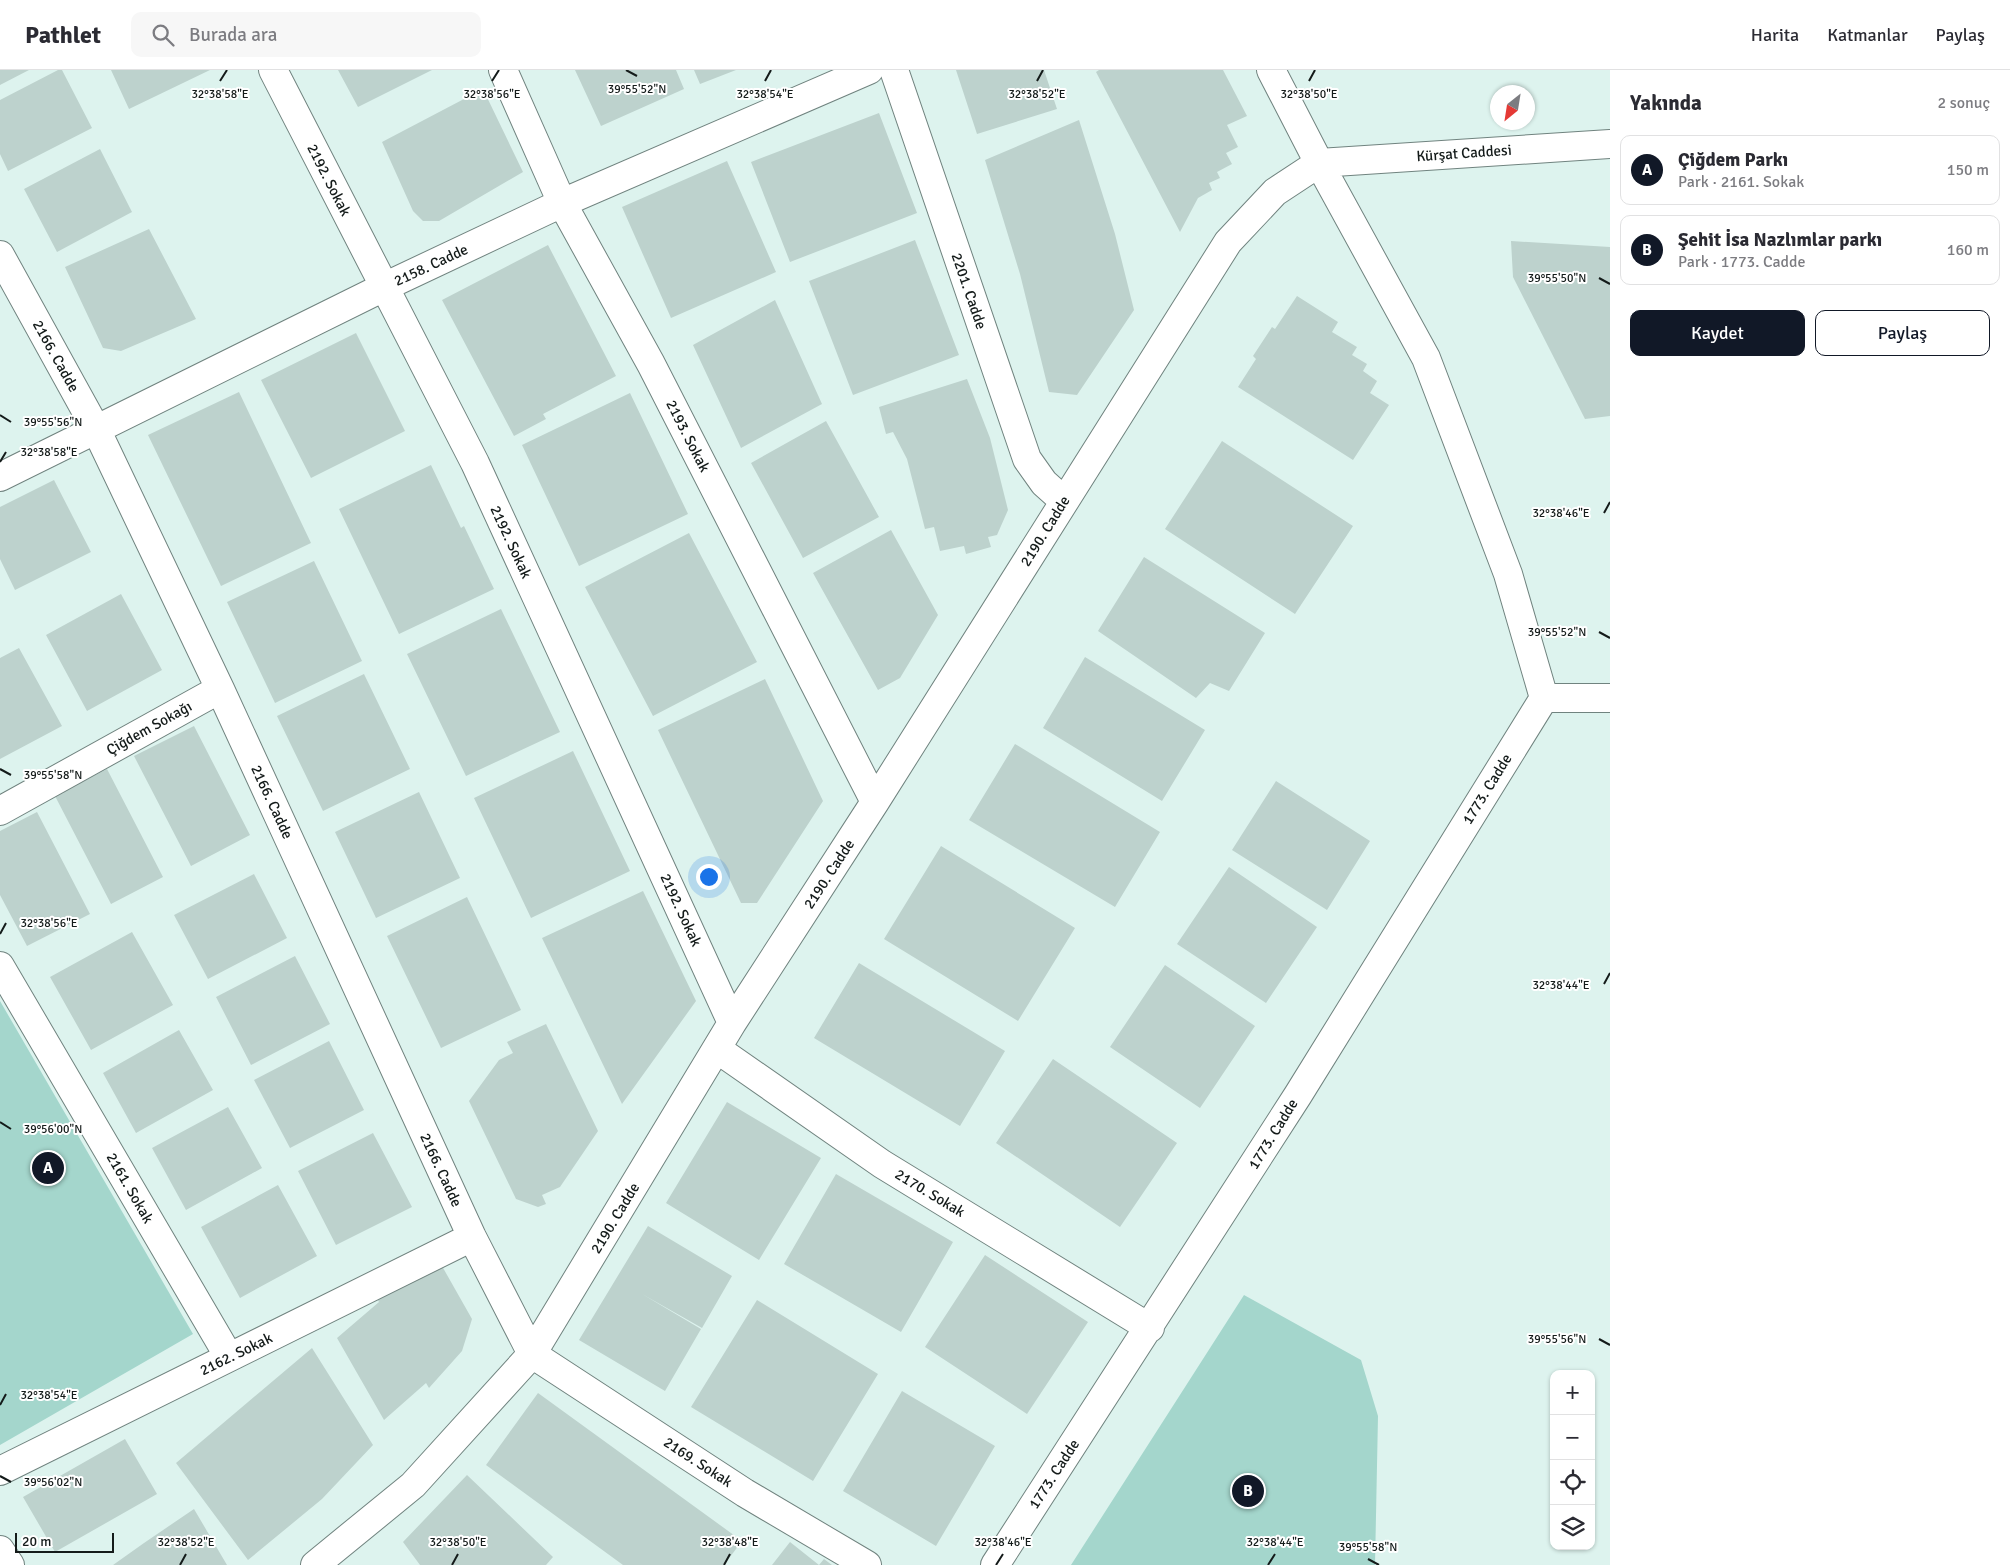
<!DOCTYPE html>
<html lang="tr">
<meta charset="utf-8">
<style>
body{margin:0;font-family:Signika,sans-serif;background:#f7f7f7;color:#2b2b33}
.controls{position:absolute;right:15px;bottom:15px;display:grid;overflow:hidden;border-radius:10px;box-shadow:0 1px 4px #0004}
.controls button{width:45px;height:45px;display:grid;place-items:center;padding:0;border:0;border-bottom:1px solid #e1e1e2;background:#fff;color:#2b2b33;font:25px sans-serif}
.compass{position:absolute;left:1490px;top:15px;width:45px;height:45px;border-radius:50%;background:#fff;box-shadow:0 1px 4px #0004;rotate:210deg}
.scale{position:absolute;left:15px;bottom:12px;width:99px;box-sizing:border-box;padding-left:5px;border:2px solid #141b1a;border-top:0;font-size:14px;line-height:18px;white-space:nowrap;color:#141b1a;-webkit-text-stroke:4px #fff;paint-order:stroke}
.you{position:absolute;left:708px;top:806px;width:18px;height:18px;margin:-12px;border:4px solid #fff;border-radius:50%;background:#1a73e8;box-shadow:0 0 0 8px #1a73e833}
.badge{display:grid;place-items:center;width:32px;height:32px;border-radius:50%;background:#111827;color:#fff;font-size:16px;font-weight:700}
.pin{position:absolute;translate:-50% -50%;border:2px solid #fff;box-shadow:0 1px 5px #0006}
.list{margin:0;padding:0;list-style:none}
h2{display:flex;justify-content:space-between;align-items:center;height:65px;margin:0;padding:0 20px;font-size:21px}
h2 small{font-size:16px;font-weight:400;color:#7c7c81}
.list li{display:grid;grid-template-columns:32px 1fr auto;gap:15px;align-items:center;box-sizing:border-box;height:70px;margin:0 10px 10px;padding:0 10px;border:1px solid #e1e1e2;border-radius:10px}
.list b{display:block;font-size:19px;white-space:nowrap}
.list p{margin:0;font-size:16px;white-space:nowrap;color:#7c7c81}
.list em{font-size:16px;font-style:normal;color:#7c7c81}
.actions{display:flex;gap:10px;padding:15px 20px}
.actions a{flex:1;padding:11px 0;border:1px solid #111827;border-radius:10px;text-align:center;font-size:18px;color:#111827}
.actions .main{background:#111827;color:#fff}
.icon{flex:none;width:28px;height:28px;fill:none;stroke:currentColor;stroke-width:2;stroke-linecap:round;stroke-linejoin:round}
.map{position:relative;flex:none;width:1610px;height:1495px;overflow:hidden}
header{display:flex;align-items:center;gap:30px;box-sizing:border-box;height:70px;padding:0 25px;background:#fff;border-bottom:1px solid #e1e1e2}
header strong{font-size:24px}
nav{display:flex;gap:28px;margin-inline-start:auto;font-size:18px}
.search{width:350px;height:45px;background:#f7f7f7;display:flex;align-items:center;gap:12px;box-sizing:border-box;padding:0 18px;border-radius:10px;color:#7c7c81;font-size:19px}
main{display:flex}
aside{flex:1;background:#fff}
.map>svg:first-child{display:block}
.green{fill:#a4d6cc}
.building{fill:#bdd2cd}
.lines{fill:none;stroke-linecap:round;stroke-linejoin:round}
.minor-casing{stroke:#70837f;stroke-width:30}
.minor{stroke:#fff;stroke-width:28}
.ticks{fill:none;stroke:#141b1a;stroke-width:2}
.labels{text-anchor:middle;stroke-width:4;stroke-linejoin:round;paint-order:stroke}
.street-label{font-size:15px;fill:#141b1a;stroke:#fff}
.ticks-label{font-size:12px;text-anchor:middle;fill:#141b1a;stroke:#fff;stroke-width:4;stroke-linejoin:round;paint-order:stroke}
</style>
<header>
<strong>Pathlet</strong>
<div class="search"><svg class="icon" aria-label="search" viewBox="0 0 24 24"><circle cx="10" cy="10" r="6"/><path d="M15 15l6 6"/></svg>Burada ara</div>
<nav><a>Harita</a><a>Katmanlar</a><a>Paylaş</a></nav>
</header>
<main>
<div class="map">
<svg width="1610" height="1495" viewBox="0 0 1610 1495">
<rect width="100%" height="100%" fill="#ddf3ee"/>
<path class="green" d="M0 931 193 1264 0 1375Z
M1244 1225 1361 1290 1378 1346 1375 1495H1071Z"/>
<path class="building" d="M0 0H29L0 15Z
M58 0H62L92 58 8 101 0 84V30Z
M111 0H210L129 39Z
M338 0H432L358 37Z
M575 0H676L684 19 601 56Z
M694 0H736L700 14Z
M956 0H1044L1057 39 977 64Z
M1099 0H1223L1247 46 1227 55 1238 77 1226 83 1232 94 1217 102 1220 108 1209 113 1212 120 1198 128 1180 162 1096 2Z
M483 19 523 102 439 151H423L413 141 382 72Z
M879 43 917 143 790 192 751 92Z
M1079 50 1115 164 1134 240 1077 325 1049 322 1020 204 985 90Z
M100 79 132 142 57 182 24 119Z
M727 91 776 202 671 248 622 137Z
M149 159 196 249 121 281 103 278 65 197Z
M915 170 959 285 853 325 809 211Z
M1511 171 1610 177V346L1585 349 1513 207Z
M548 175 616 306 543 344 546 349 514 366 442 230Z
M1297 226 1338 252 1332 262 1357 277 1352 285 1367 294 1363 301 1377 311 1370 323 1389 335 1353 390 1238 317 1256 289 1253 286 1272 257 1275 259Z
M775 230 822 334 741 378 693 275Z
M356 263 405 361 311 408 261 310Z
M967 309 990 368 1008 440 997 465 988 467 991 477 966 484 964 476 940 481 934 457 925 459 907 389 893 362 886 364 879 337Z
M239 322 311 473 221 516 148 365Z
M630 323 688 444 579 496 522 375Z
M826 351 879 447 803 488 751 393Z
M1222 371 1353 456 1295 544 1165 459Z
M431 395 461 458 464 456 494 519 399 564 339 439Z
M54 410 91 482 15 520 0 489V437Z
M891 460 938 545 900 608 878 620 813 503Z
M689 463 757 592 653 646 585 517Z
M1144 487 1265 563 1229 621 1210 613 1196 628 1098 561Z
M314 491 362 591 275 633 227 532Z
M121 524 162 600 87 641 46 565Z
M501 539 560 662 466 706 407 584Z
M19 578 62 656 0 689V588Z
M1085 587 1205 660 1162 731 1043 658Z
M364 604 410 699 323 741 277 646Z
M765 609 823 731 757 833H741L658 660Z
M194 656 250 765 191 796 134 686Z
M1015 674 1160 762 1115 837 969 750Z
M573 681 630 801 531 848 474 728Z
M107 699 163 807 111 834 55 726Z
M1276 711 1370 771 1327 840 1232 780Z
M419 722 460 808 376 848 335 762Z
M37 742 90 844 27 876 0 825V761Z
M941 776 1075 858 1018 951 884 869Z
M1229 797 1317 857 1266 933 1177 874Z
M254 804 287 868 208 909 174 845Z
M643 821 696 931 622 1034 542 868Z
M467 827 521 940 441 978 387 866Z
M132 862 173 935 91 980 50 907Z
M295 886 330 954 251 995 216 927Z
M859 893 1005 981 960 1056 814 968Z
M1165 895 1255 956 1200 1038 1110 977Z
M546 954 598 1061 560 1117 542 1125 546 1134 538 1137 516 1129 469 1031 499 990 513 983 507 972Z
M179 960 213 1020 136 1063 103 1003Z
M329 971 364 1040 290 1078 254 1010Z
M1053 989 1177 1073 1120 1157 996 1073Z
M727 1032 821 1088 759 1190 666 1133Z
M228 1037 262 1098 186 1140 152 1078Z
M373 1063 412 1137 336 1175 298 1101Z
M836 1104 953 1172 901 1262 784 1194Z
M278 1115 317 1186 240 1228 201 1157Z
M648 1156 732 1206 702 1258 642 1224 701 1259 665 1321 579 1270Z
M985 1185 1088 1252 1027 1344 925 1277Z
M438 1189 472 1249 462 1281 429 1318 426 1313 384 1350 337 1268 379 1232 375 1225Z
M757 1230 878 1304 813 1411 691 1337Z
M312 1278 373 1375 322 1429 248 1490 176 1393Z
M902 1321 995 1376 936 1476 843 1421Z
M538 1323 742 1471 724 1495H623L486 1395Z
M125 1369 157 1424 55 1482 23 1427Z
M467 1405 553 1487 546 1495H420L403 1472Z
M194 1439 227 1495H113L144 1473Z
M790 1472 819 1495 824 1489 832 1495H772Z"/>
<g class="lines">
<defs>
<path id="minor" d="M273 0 475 393 732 953
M503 0 562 133 651 294 875 732
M894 0 1027 389 1044 413 1064 431
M1271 0 1319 93 1426 288 1508 504 1544 628H1610
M1319 93 1610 74
M0 185 96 359 220 619 472 1167 532 1284 745 1423 867 1495
M0 407 384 217 562 133 869 0
M0 741 220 619
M0 896 229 1287
M717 979 882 1094 1150 1258
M0 1401 472 1167
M0 1480 10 1495
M315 1495 413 1415 532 1284 732 953 875 732 1228 172 1275 122 1319 93
M995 1495 1298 1025 1544 628"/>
</defs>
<use href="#minor" class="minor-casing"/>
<use href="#minor" class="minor"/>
</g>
<path class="ticks" d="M626 0 637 6M220 11 227 0M492 11 499 0M765 11 771 0M1037 11 1043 0M1309 11 1315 0M1599 208 1610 214M0 345 11 352M0 392 6 382M1604 443 1610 432M1599 562 1610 568M0 699 11 705M0 864 6 853M1604 914 1610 903M0 1052 11 1059M1599 1269 1610 1275M0 1335 6 1324M0 1406 11 1412M1368 1489 1379 1495M180 1495 186 1484M452 1495 458 1484M724 1495 730 1484M996 1495 1003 1484M1268 1495 1275 1484"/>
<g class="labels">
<g class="street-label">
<text transform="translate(1464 83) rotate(-4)" y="5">Kürşat Caddesi</text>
<text transform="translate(329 110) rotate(63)" y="5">2192. Sokak</text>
<text transform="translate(431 195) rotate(-25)" y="5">2158. Cadde</text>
<text transform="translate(969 221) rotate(71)" y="5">2201. Cadde</text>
<text transform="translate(56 286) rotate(61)" y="5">2166. Cadde</text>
<text transform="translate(688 366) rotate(63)" y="5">2193. Sokak</text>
<text transform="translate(1045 461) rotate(-58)" y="5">2190. Cadde</text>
<text transform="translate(511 472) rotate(65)" y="5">2192. Sokak</text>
<text transform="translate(149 658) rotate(-29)" y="5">Çiğdem Sokağı</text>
<text transform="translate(1487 719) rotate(-58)" y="5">1773. Cadde</text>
<text transform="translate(272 732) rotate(65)" y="5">2166. Cadde</text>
<text transform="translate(829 804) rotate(-57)" y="5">2190. Cadde</text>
<text transform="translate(681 840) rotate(65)" y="5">2192. Sokak</text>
<text transform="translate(1273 1064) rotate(-58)" y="5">1773. Cadde</text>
<text transform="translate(441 1100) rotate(65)" y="5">2166. Cadde</text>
<text transform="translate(130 1118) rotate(60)" y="5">2161. Sokak</text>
<text transform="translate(930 1123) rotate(31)" y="5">2170. Sokak</text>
<text transform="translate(615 1148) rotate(-59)" y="5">2190. Cadde</text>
<text transform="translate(236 1284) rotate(-26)" y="5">2162. Sokak</text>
<text transform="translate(698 1392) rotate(33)" y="5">2169. Sokak</text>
<text transform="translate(1054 1404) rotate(-57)" y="5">1773. Cadde</text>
</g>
</g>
<g class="ticks-label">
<text x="637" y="23">39°55'52"N</text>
<text x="220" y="28">32°38'58"E</text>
<text x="492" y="28">32°38'56"E</text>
<text x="765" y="28">32°38'54"E</text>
<text x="1309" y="28">32°38'50"E</text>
<text x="1037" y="28">32°38'52"E</text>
<text x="1557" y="212">39°55'50"N</text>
<text x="53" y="356">39°55'56"N</text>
<text x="49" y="386">32°38'58"E</text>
<text x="1561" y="447">32°38'46"E</text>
<text x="1557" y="566">39°55'52"N</text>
<text x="53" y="709">39°55'58"N</text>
<text x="49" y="857">32°38'56"E</text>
<text x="1561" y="919">32°38'44"E</text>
<text x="53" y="1063">39°56'00"N</text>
<text x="1557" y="1273">39°55'56"N</text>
<text x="49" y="1329">32°38'54"E</text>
<text x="53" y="1416">39°56'02"N</text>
<text x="186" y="1476">32°38'52"E</text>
<text x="458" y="1476">32°38'50"E</text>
<text x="730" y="1476">32°38'48"E</text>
<text x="1003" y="1476">32°38'46"E</text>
<text x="1275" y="1476">32°38'44"E</text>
<text x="1368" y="1481">39°55'58"N</text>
</g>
</svg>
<div class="controls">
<button>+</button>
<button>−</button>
<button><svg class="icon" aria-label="locate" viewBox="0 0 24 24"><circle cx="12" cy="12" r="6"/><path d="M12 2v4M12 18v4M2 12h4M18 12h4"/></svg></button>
<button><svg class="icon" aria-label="layers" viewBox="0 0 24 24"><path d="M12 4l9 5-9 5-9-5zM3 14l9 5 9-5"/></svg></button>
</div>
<svg class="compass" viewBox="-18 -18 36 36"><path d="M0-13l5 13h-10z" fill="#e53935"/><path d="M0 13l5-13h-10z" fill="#7c7c81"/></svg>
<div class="scale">20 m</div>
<div class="you"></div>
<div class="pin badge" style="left:48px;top:1098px">A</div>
<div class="pin badge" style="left:1248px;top:1421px">B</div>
</div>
<aside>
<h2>Yakında<small>2 sonuç</small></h2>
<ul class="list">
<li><span class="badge">A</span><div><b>Çiğdem Parkı</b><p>Park · 2161. Sokak</p></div><em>150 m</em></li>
<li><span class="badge">B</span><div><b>Şehit İsa Nazlımlar parkı</b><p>Park · 1773. Cadde</p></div><em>160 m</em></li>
</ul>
<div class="actions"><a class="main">Kaydet</a><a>Paylaş</a></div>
</aside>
</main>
